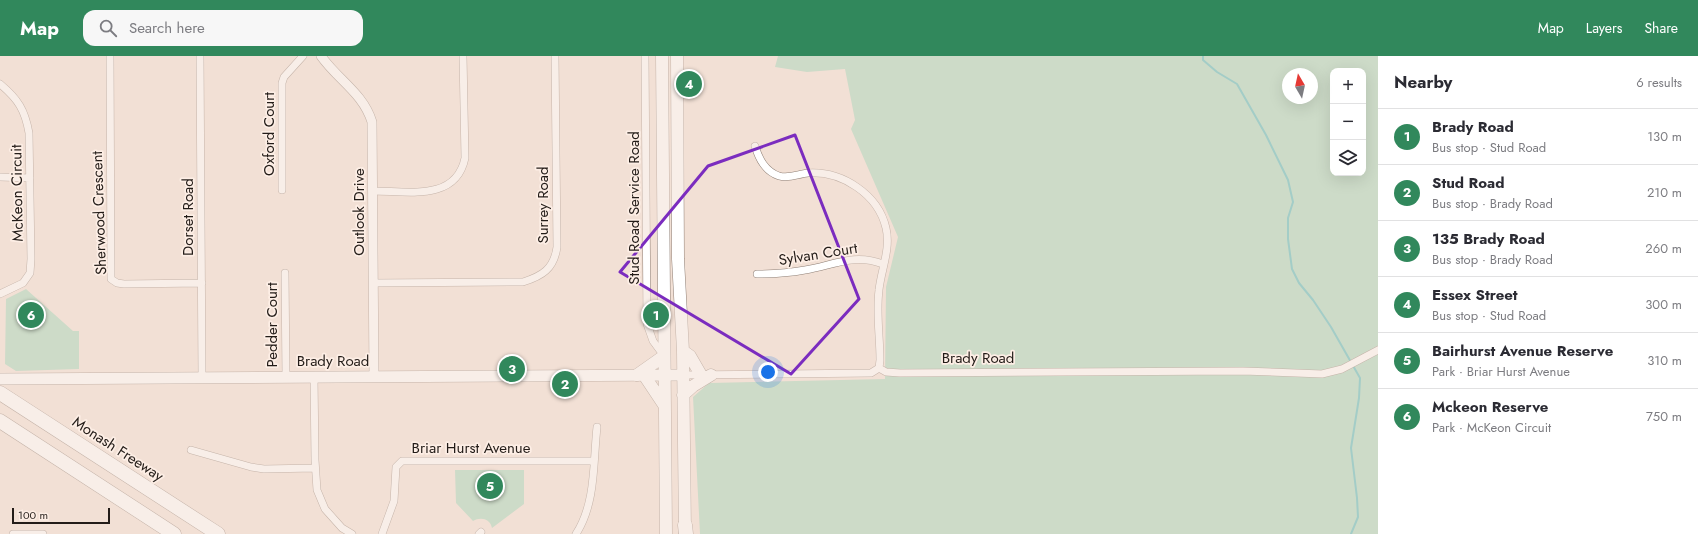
<!DOCTYPE html>
<meta charset="utf-8">
<style>
body{margin:0;font-family:Jost,sans-serif;background:#f7f7f7;color:#2b2b33}
.controls{position:absolute;right:12px;top:12px;display:grid;overflow:hidden;border-radius:8px;box-shadow:0 4px 16px #0002}
.controls button{width:36px;height:36px;display:grid;place-items:center;padding:0;border:0;border-bottom:1px solid #e1e1e2;background:#fff;color:#2b2b33;font:20px sans-serif}
.compass{position:absolute;left:1282px;top:12px;width:36px;height:36px;border-radius:50%;background:#fff;box-shadow:0 4px 16px #0002;rotate:351deg}
.scale{position:absolute;left:12px;bottom:10px;width:98px;box-sizing:border-box;padding-left:4px;border:2px solid #231c18;border-top:0;font-size:11px;line-height:14px;white-space:nowrap;color:#231c18;-webkit-text-stroke:3px #fdeee5;paint-order:stroke}
.you{position:absolute;left:768px;top:316px;width:14px;height:14px;margin:-10px;border:3px solid #fff;border-radius:50%;background:#1a73e8;box-shadow:0 0 0 6px #1a73e833}
.badge{display:grid;place-items:center;width:26px;height:26px;border-radius:50%;background:#31885c;color:#fff;font-size:13px;font-weight:700}
.pin{position:absolute;translate:-50% -50%;border:2px solid #fff;box-shadow:0 1px 4px #0006}
.list{margin:0;padding:0;list-style:none}
h2{display:flex;justify-content:space-between;align-items:center;height:52px;margin:0;padding:0 16px;font-size:17px}
h2 small{font-size:13px;font-weight:400;color:#7c7c81}
.list li{display:grid;grid-template-columns:26px 1fr auto;gap:12px;align-items:center;box-sizing:border-box;height:56px;padding:0 16px;border-top:1px solid #e1e1e2}
.list b{display:block;font-size:15px;white-space:nowrap}
.list p{margin:0;font-size:13px;white-space:nowrap;color:#7c7c81}
.list em{font-size:13px;font-style:normal;color:#7c7c81}
.icon{flex:none;width:22px;height:22px;fill:none;stroke:currentColor;stroke-width:2;stroke-linecap:round;stroke-linejoin:round}
.map{position:relative;flex:none;width:1378px;height:478px;overflow:hidden}
header{display:flex;align-items:center;gap:24px;box-sizing:border-box;height:56px;padding:0 20px;background:#31885c;color:#fff}
header strong{font-size:19px}
nav{display:flex;gap:22px;margin-inline-start:auto;font-size:14px}
.search{width:280px;height:36px;background:#f7f7f7;display:flex;align-items:center;gap:10px;box-sizing:border-box;padding:0 14px;border-radius:12px;color:#7c7c81;font-size:15px}
main{display:flex}
aside{flex:1;background:#fff}
.map>svg:first-child{display:block}
.green{fill:#a1d4b9;fill-rule:evenodd}
.lines{fill:none;stroke-linecap:round;stroke-linejoin:round}
.stream{stroke:#44b5b6;stroke-width:2}
.minor-casing{stroke:#8f7f75;stroke-width:8}
.tertiary-casing{stroke:#8f7f75;stroke-width:10}
.secondary-casing{stroke:#8f7f75;stroke-width:12}
.trunk-casing{stroke:#8f7f75;stroke-width:13}
.motorway-casing{stroke:#8f7f75;stroke-width:15}
.minor{stroke:#fff;stroke-width:7}
.tertiary{stroke:#fff;stroke-width:9}
.secondary{stroke:#fff;stroke-width:11}
.trunk{stroke:#fff;stroke-width:12}
.motorway{stroke:#fff;stroke-width:14}
.marked{fill:none;stroke:#7b2cbf;stroke-width:3;stroke-linejoin:round}
.labels{text-anchor:middle;stroke-width:3.5;stroke-linejoin:round;paint-order:stroke}
.street-label{font-size:15px;fill:#231c18;stroke:#fdeee5}
</style>
<header>
<strong>Map</strong>
<div class="search"><svg class="icon" aria-label="search" viewBox="0 0 24 24"><circle cx="10" cy="10" r="6"/><path d="M15 15l6 6"/></svg>Search here</div>
<nav><a>Map</a><a>Layers</a><a>Share</a></nav>
</header>
<main>
<div class="map">
<svg width="1378" height="478" viewBox="0 0 1378 478">
<rect width="100%" height="100%" fill="#f2e0d5"/>
<path class="green" d="M778 0H1378V478H700L693 341 709 327 885 323 886 231 898 181 851 73 855 64 845 13 807 16 775 11ZM1333 15H1363V117H1333ZM1288 18H1312V42H1288Z
M26 233 73 275H79V313L16 315 5 308 6 243Z
M455 414H524V448L492 472C490 462 480 461 473 465L456 447Z"/>
<g class="lines">
<path class="stream" d="M1203 0V4L1217 16 1237 28 1266 79 1288 124 1293 146 1288 162V183L1292 213 1299 227 1313 244 1331 271 1360 322 1359 342 1351 392 1357 442 1358 461 1351 478"/>
<defs>
<path id="minor" d="M110 0 111 223 117 227 124 228 202 227
M200 0 202 321
M645 0 647 268 653 285 664 300
M0 28C18 43 25 54 29 77L31 203 30 217 23 227 0 238
M755 90C759 103 765 115 779 120 789 123 798 118 808 117 842 115 878 138 886 172 891 193 881 214 879 234 876 257 880 281 880 304L879 312
M0 121 30 122
M282 134V27L284 21 303 0
M373 135C407 135 456 146 465 102L463 0
M285 217 286 321
M757 218C773 218 789 217 805 214 834 209 854 197 883 208
M373 227 523 226C542 220 554 213 557 191L555 0
M879 312 886 316 900 317 1243 315 1322 318 1342 313 1378 294
M683 319 871 317 879 312
M314 320 315 404 317 434 325 453 342 472 352 478
M191 394 251 411 264 413 315 412
M13 478H43
M382 478 394 445 396 411 402 405H593
M479 478 481 476
M576 478C596 447 593 407 597 371"/>
<path id="tertiary" d="M321 0C338 24 363 37 372 66L374 320"/>
<path id="secondary" d="M0 323 683 319"/>
<path id="trunk" d="M662 0 666 478
M677 0 678 203 683 295 685 478
M683 295 690 300 701 319
M637 319 664 300
M644 319 664 349
M683 339 693 330 711 319"/>
<path id="motorway" d="M0 337 218 478
M0 365 174 478
M685 469 686 478"/>
</defs>
<use href="#minor" class="minor-casing"/>
<use href="#tertiary" class="tertiary-casing"/>
<use href="#secondary" class="secondary-casing"/>
<use href="#trunk" class="trunk-casing"/>
<use href="#motorway" class="motorway-casing"/>
<use href="#minor" class="minor"/>
<use href="#tertiary" class="tertiary"/>
<use href="#secondary" class="secondary"/>
<use href="#trunk" class="trunk"/>
<use href="#motorway" class="motorway"/>
</g>
<path d="M0 0H1378V478H0ZM795 79 859 243 791 318 620 216 708 110Z" fill="#f2e0d5" fill-opacity=".55" fill-rule="evenodd"/>
<path class="marked" d="M795 79 859 243 791 318 620 216 708 110Z"/>
<g class="labels">
<g class="street-label">
<text transform="translate(269 78) rotate(-90)" y="5">Oxford Court</text>
<text transform="translate(17 137) rotate(-91)" y="5">McKeon Circuit</text>
<text transform="translate(543 149) rotate(-90)" y="5">Surrey Road</text>
<text transform="translate(634 152) rotate(-90)" y="5">Stud Road Service Road</text>
<text transform="translate(359 156) rotate(-90)" y="5">Outlook Drive</text>
<text transform="translate(99 157) rotate(-92)" y="5">Sherwood Crescent</text>
<text transform="translate(188 161) rotate(-90)" y="5">Dorset Road</text>
<text transform="translate(818 198) rotate(-9)" y="5">Sylvan Court</text>
<text transform="translate(272 269) rotate(-90)" y="5">Pedder Court</text>
<text x="978" y="307">Brady Road</text>
<text x="333" y="310">Brady Road</text>
<text x="471" y="397">Briar Hurst Avenue</text>
<text transform="translate(118 393) rotate(33)" y="5">Monash Freeway</text>
</g>
</g>
</svg>
<div class="controls">
<button>+</button>
<button>−</button>
<button><svg class="icon" aria-label="layers" viewBox="0 0 24 24"><path d="M12 4l9 5-9 5-9-5zM3 14l9 5 9-5"/></svg></button>
</div>
<svg class="compass" viewBox="-18 -18 36 36"><path d="M0-13l5 13h-10z" fill="#e53935"/><path d="M0 13l5-13h-10z" fill="#7c7c81"/></svg>
<div class="scale">100 m</div>
<div class="you"></div>
<div class="pin badge" style="left:656px;top:259px">1</div>
<div class="pin badge" style="left:565px;top:328px">2</div>
<div class="pin badge" style="left:512px;top:313px">3</div>
<div class="pin badge" style="left:689px;top:28px">4</div>
<div class="pin badge" style="left:490px;top:430px">5</div>
<div class="pin badge" style="left:31px;top:259px">6</div>
</div>
<aside>
<h2>Nearby<small>6 results</small></h2>
<ul class="list">
<li><span class="badge">1</span><div><b>Brady Road</b><p>Bus stop · Stud Road</p></div><em>130 m</em></li>
<li><span class="badge">2</span><div><b>Stud Road</b><p>Bus stop · Brady Road</p></div><em>210 m</em></li>
<li><span class="badge">3</span><div><b>135 Brady Road</b><p>Bus stop · Brady Road</p></div><em>260 m</em></li>
<li><span class="badge">4</span><div><b>Essex Street</b><p>Bus stop · Stud Road</p></div><em>300 m</em></li>
<li><span class="badge">5</span><div><b>Bairhurst Avenue Reserve</b><p>Park · Briar Hurst Avenue</p></div><em>310 m</em></li>
<li><span class="badge">6</span><div><b>Mckeon Reserve</b><p>Park · McKeon Circuit</p></div><em>750 m</em></li>
</ul>
</aside>
</main>
